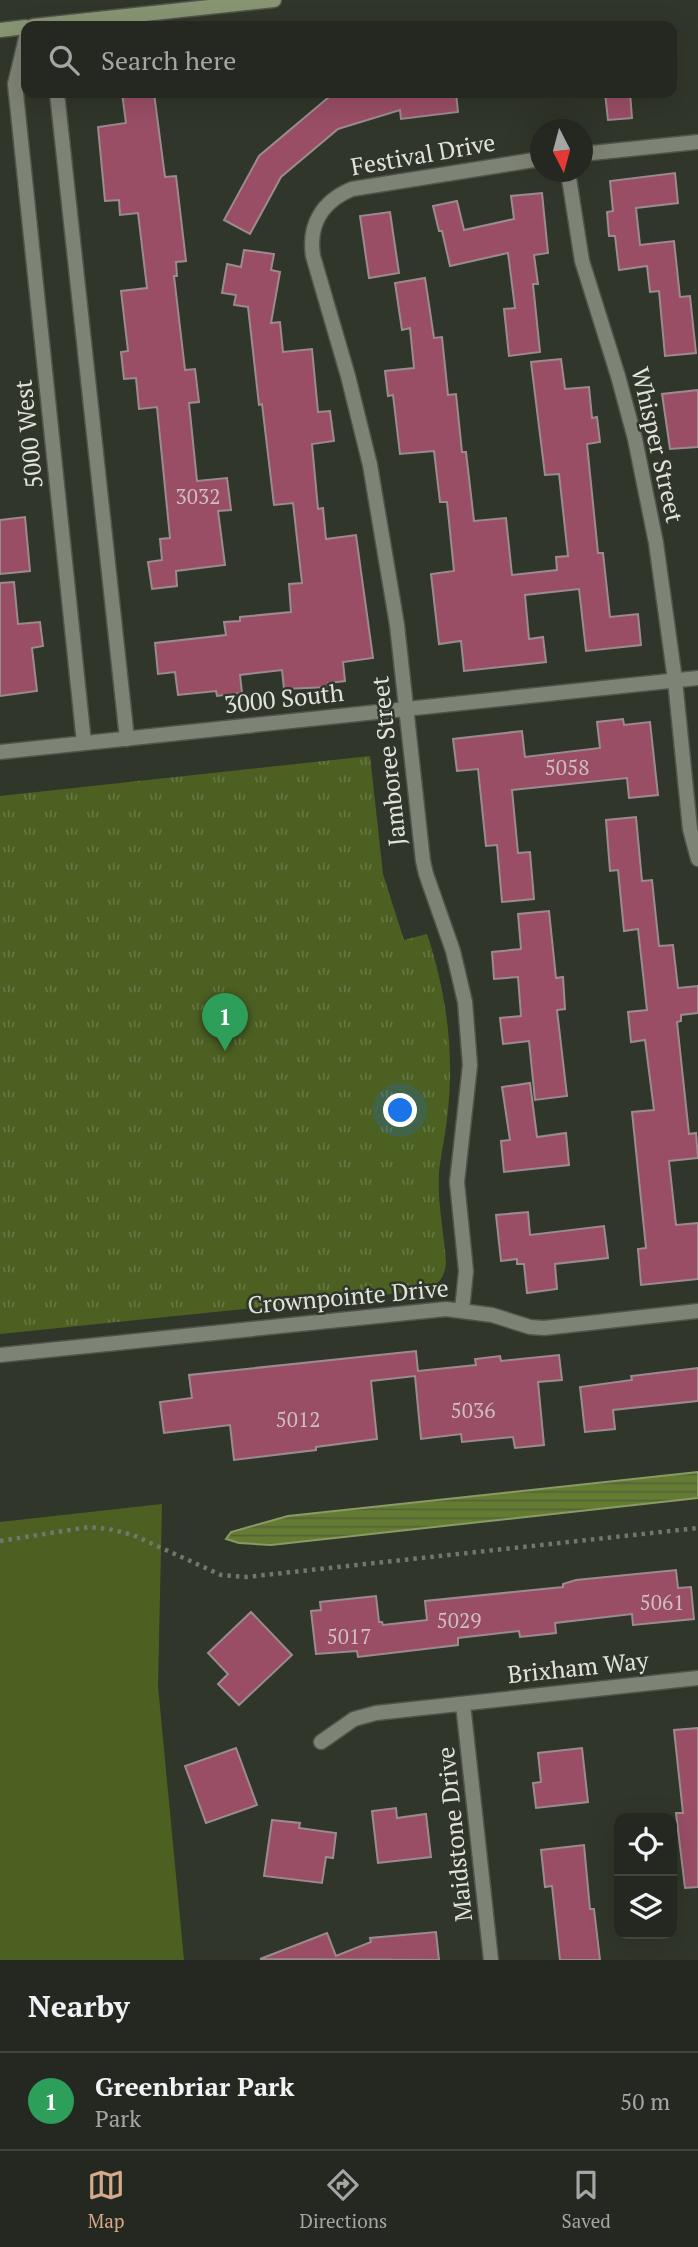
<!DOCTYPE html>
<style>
body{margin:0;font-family:"PT Serif",serif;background:#2d3029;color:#f1f3f6}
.controls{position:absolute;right:21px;bottom:21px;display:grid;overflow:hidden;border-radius:14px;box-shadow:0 7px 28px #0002}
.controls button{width:63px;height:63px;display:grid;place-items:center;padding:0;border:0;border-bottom:2px solid #42443e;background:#252820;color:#f1f3f6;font:35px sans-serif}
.compass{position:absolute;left:530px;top:119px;width:63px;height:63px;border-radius:50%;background:#252820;box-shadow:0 7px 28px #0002;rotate:174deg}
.you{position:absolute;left:401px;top:1111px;width:24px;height:24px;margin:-18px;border:5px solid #fff;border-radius:50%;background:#1a73e8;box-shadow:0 0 0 10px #1a73e833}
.badge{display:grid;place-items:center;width:46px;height:46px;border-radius:50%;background:#d6ab8b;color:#fff;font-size:23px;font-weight:700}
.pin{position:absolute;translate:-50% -58px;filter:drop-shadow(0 2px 4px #0008)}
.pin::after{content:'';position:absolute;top:37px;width:24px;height:21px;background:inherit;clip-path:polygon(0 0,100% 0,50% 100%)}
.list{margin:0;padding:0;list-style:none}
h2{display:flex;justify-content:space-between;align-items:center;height:91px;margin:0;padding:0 28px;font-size:30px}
h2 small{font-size:23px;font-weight:400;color:#a3a6a5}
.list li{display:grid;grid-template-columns:46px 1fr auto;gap:21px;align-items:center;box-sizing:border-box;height:98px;padding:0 28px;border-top:2px solid #42443e}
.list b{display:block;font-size:26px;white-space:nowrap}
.list p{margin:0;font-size:23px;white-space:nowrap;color:#a3a6a5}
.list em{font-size:23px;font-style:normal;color:#a3a6a5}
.icon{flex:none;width:38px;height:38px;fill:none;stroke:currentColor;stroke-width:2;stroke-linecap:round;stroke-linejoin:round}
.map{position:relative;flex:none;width:698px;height:1960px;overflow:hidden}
.search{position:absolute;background:#252820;box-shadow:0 7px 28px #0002;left:21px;right:21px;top:21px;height:77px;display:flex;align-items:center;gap:18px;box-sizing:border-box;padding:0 24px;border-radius:14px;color:#a3a6a5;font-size:26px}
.sheet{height:189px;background:#252820}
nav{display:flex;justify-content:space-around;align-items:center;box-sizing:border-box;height:98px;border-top:2px solid #42443e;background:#252820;font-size:19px;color:#a3a6a5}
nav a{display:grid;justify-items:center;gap:4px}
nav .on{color:#d6ab8b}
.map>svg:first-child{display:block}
.green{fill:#4c6022}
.park{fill:url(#park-tufts)}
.water{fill:url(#water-rules);stroke:#899b65;stroke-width:2}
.building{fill:#994e66;stroke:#9b8b8f;stroke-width:2}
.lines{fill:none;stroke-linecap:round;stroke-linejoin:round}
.street-casing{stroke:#51544b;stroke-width:17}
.secondary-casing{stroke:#51544b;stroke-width:17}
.path{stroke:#72766c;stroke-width:4.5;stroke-dasharray:3.5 5;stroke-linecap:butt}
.street{stroke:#7d8375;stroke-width:14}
.secondary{stroke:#889573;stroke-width:14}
.labels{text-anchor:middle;stroke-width:5;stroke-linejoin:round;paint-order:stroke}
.number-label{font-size:21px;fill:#cebebe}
.street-label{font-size:24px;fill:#e0e3dc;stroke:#31362a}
</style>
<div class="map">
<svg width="698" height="1960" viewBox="0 0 698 1960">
<defs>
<pattern id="park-tufts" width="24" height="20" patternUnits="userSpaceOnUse" patternTransform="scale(1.75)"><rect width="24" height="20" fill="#4c6022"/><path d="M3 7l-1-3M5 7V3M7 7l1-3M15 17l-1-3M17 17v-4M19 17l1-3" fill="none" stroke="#667742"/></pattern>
<pattern id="water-rules" width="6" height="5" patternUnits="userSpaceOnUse" patternTransform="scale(1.75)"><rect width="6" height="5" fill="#647c32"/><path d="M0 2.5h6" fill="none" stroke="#556339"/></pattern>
</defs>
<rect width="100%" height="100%" fill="#31362a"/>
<path class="green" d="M162 1504 158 1686 184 1960H0V1522Z"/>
<path class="park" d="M370 756 383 874 404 940 427 934C447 994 455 1056 447 1119 445 1136 441 1154 439 1172 437 1202 444 1232 446 1262 445 1279 437 1287 420 1291L0 1334V796Z"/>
<path class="water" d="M698 1472V1498L271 1545 239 1543 226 1539 231 1532 288 1516Z"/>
<path class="building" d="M122 93H154L165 177 176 176 186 261 176 262 177 276H174L185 370 195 369 199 402 189 403 197 481 227 478 231 510 218 511 225 565 176 571 177 586 152 589 148 562 162 560 160 539 170 538 157 407 139 409 136 378 124 379 121 352 128 351 121 291 147 288 138 213 120 215 119 200 105 201 98 127 126 123Z
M343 93H456L458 112 401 119 400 110 338 129 281 177 250 234 224 220 259 156 329 97Z
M605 93H630L632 118 608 120Z
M675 173 678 203 636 208 640 245 674 241 680 297 690 296 696 353 665 356 659 291 650 292 647 266 619 270 615 236H609L607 212 613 211 610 181Z
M542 193 548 253 534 255 538 284H533L540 352 509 356 504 309 515 308 508 253 450 266 442 231H439L433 206 457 201 464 230 514 219 511 196Z
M390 212 399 273 369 278 360 216Z
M244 250 274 254 271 270 280 272 271 323 280 322 283 352 312 349 318 412 330 411 334 441 312 444 318 509 323 508 326 539 356 535 373 658 343 662 345 681 328 683 329 687 284 689 282 670 240 675 242 693 217 696 216 691 178 695 175 672 158 674 155 643 226 635 224 622 240 621V617L291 612 289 584 302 583 293 503 274 505 262 404 259 405 248 307 234 305 236 295 222 293 227 264 241 267Z
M425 278 434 338 442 337 448 395 456 394 462 452H466L474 521 506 518 512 575 557 570 556 557 568 556 559 474 545 475 531 362 561 359 565 389 589 387 592 418 597 417 600 442 587 444 598 553H603L610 617 638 614 641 645 586 651 579 589 525 595 529 639 543 637 546 662 464 671 461 641 439 644 431 574 454 571 447 502H440L434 451 400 454 393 395 388 396 385 371 414 368 410 328 402 330 395 283Z
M698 390V447L670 449 662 394Z
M25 517 30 571 0 574V520Z
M14 582 18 624 40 622 43 646 32 648 37 691 0 696V583Z
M623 719 624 725 650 722 658 795 629 798 627 778 512 790 518 853 530 852 534 899 502 902 497 845 486 846 478 769 457 771 453 739 522 731 525 757 600 748 597 722Z
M636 817 642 881 652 880 659 946 673 945 678 988 698 986V1013L681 1015V1021L677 1022 689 1134 696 1133 698 1158 669 1161 676 1225 698 1223V1279L641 1285 638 1249 646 1248 632 1112 654 1110 645 1040 631 1042 628 1012 647 1010 638 929 624 931 618 870 610 871 606 820Z
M549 911 556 978 563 977 565 1009 557 1010 567 1096 535 1100 529 1041 503 1044 500 1018 521 1016 518 977 494 979 492 952 521 949 518 914Z
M530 1083 537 1137 566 1133 569 1165 504 1172 501 1141 510 1140 502 1087Z
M528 1212 530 1235 604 1226 608 1258 555 1264 557 1289 527 1293 524 1264H517V1259L501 1261 496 1215Z
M416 1351 418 1371 476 1365 475 1359 500 1356 501 1361 559 1355 562 1380 538 1382 544 1445 515 1448 513 1437 462 1442 461 1434 421 1439 415 1376 371 1381 377 1439 316 1447V1450L234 1460 230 1425 164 1433 160 1402 192 1398 189 1375Z
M698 1368V1401L613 1410 615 1429 585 1432 580 1387 632 1380 631 1376Z
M676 1570 678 1588 691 1587 694 1619 633 1625 632 1614 555 1623 556 1633 520 1637 519 1631 458 1638V1645L358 1657 357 1651 316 1654 311 1611 321 1610 320 1602 376 1596 379 1622H382L383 1625 427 1620 425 1601 563 1587V1584L576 1580Z
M251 1612 292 1655 239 1705 218 1684 228 1674 208 1653Z
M698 1728V1887L685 1888 676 1813H683L674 1730Z
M236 1748 257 1805 206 1823 185 1766Z
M582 1748 588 1802 536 1808 533 1783 541 1782 538 1753Z
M396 1808 397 1818 426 1814 431 1857 378 1863 372 1811Z
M272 1820 300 1823 299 1828 336 1833 333 1858 326 1857 322 1883 264 1876Z
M584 1845 590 1909H594L600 1960H560L552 1886 545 1887 541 1850Z
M436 1932 439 1960 260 1959 327 1933 336 1956 371 1942 370 1938Z"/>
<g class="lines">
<defs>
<path id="street" d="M26 38 15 84 84 743
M57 93 127 739
M582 154 698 142
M568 172 582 261 618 376 635 439 656 543 675 680 690 829 698 859
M0 752 698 678
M462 1310 466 1271 457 1182 470 1065 465 1002 453 951 426 874 423 861 397 625 370 465 348 376 313 256C308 224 323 201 352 189L540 159
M0 1355 446 1309 492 1315 530 1327 544 1328 698 1311
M463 1704 491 1960
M321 1742 354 1719 376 1713 698 1678"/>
<path id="secondary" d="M33 26 274 0
M0 30 26 27"/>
</defs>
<use href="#street" class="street-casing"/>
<use href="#secondary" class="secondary-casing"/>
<path class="path" d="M0 1541 89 1527 109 1529 133 1535 221 1575 246 1577 698 1528"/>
<use href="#street" class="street"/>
<use href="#secondary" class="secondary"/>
</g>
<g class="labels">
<g class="number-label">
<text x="198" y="504">3032</text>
<text x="567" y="775">5058</text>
<text x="473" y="1418">5036</text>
<text x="298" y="1427">5012</text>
<text x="662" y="1610">5061</text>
<text x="459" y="1628">5029</text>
<text x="349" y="1644">5017</text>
</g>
<g class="street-label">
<text transform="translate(423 155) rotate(-10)" y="8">Festival Drive</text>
<text transform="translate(29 434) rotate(-96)" y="8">5000 West</text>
<text transform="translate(657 445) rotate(77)" y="8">Whisper Street</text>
<text transform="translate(284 699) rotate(-6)" y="8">3000 South</text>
<text transform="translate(389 761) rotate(-96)" y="8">Jamboree Street</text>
<text transform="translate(348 1297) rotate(-5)" y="8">Crownpointe Drive</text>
<text transform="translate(578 1668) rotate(-6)" y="8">Brixham Way</text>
<text transform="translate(455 1834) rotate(-96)" y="8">Maidstone Drive</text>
</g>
</g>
</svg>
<div class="controls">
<button><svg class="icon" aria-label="locate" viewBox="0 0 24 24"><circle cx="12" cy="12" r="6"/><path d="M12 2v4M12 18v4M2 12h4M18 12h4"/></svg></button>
<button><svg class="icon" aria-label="layers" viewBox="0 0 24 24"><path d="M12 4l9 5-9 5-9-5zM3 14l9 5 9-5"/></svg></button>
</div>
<svg class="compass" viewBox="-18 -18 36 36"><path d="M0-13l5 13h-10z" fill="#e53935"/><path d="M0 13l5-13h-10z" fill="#a3a6a5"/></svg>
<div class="you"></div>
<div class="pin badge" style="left:225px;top:1051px;background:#2e9e5b">1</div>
<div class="search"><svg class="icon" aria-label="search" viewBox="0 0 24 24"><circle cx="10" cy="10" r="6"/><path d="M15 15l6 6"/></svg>Search here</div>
</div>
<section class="sheet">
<h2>Nearby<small></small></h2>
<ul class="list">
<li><span class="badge" style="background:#2e9e5b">1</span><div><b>Greenbriar Park</b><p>Park</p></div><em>50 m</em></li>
</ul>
</section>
<nav>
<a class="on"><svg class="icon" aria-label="map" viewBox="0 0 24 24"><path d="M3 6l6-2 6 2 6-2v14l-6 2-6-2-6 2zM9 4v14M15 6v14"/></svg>Map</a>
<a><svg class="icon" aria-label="directions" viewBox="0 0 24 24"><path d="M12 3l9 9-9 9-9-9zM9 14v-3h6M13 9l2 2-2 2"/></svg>Directions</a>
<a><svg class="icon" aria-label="saved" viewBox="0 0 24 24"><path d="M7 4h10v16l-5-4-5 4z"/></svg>Saved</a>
</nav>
